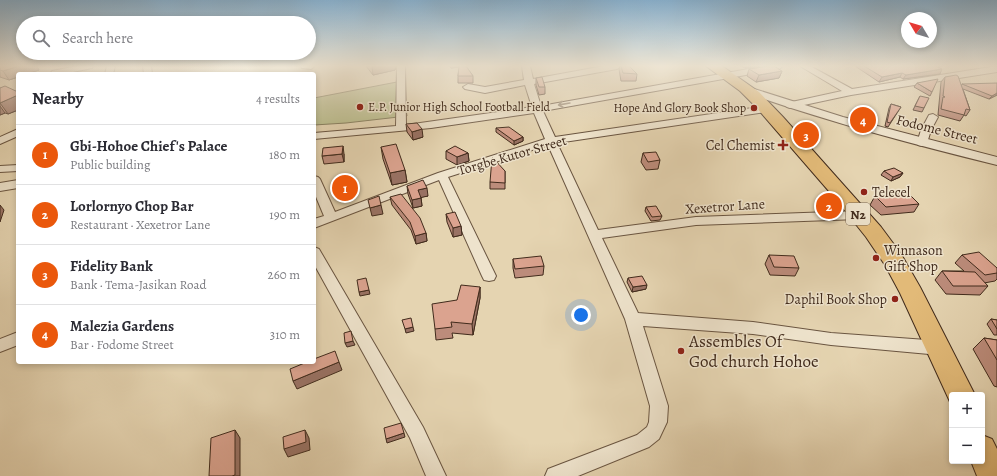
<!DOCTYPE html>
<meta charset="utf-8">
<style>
body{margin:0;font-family:Alegreya,serif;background:#f7f7f7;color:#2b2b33}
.controls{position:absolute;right:12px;bottom:12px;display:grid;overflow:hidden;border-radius:4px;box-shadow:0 2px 6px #0003}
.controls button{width:36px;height:36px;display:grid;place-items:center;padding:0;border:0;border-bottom:1px solid #e1e1e2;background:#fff;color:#2b2b33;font:20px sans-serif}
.compass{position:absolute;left:901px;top:12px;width:36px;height:36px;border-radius:50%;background:#fff;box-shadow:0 2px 6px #0003;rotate:308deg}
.you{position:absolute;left:581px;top:315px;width:14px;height:14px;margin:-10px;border:3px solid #fff;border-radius:50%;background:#1a73e8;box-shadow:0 0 0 6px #1a73e833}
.badge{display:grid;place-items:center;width:26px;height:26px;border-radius:50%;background:#ea580c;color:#fff;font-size:13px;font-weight:700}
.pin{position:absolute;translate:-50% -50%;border:2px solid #fff;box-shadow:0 1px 4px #0006}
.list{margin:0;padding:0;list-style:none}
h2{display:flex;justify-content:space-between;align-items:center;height:52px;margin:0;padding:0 16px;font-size:17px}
h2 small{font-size:13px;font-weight:400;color:#7c7c81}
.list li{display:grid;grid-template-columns:26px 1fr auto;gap:12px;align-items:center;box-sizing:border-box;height:60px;padding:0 16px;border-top:1px solid #e1e1e2}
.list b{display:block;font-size:15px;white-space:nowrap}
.list p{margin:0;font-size:13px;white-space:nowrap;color:#7c7c81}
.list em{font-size:13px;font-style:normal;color:#7c7c81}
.icon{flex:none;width:22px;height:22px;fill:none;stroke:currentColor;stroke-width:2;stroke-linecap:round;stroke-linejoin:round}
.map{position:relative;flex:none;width:997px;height:476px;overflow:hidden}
.search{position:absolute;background:#fff;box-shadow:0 2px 6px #0003;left:16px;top:16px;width:300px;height:44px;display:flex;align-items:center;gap:10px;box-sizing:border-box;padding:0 14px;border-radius:22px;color:#7c7c81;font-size:15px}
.panel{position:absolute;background:#fff;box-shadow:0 2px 6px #0003;left:16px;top:72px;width:300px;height:292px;border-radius:4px}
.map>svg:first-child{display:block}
.green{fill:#b8bc89;stroke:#7c7452}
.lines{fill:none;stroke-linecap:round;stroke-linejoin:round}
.minor-casing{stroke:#6a5541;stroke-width:2}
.tertiary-casing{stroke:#6a5541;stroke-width:2}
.trunk-casing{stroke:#412b1c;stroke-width:2}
.minor{fill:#eee3cc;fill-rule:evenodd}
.tertiary{fill:#eee3cc;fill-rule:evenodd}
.trunk{fill:#e2ba78;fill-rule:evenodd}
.wall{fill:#bc8c7b;stroke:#412b1c}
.shaded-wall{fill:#997264;stroke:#412b1c}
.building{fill:#dba38f;stroke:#412b1c}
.oneway{stroke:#988774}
.poi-dot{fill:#8f2418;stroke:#eee3cc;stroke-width:1.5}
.labels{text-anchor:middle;stroke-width:3;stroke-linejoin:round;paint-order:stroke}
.far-poi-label{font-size:12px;fill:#412b1c;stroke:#eee3cc;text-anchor:start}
.shield{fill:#eee3cc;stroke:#756251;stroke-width:1}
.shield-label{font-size:13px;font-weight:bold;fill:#412b1c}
.street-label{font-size:14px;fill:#412b1c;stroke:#eee3cc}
.poi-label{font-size:14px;fill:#412b1c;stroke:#eee3cc;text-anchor:end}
.near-poi-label{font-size:17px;fill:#412b1c;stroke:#eee3cc;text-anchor:start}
</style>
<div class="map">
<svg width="997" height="476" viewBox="0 0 997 476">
<rect width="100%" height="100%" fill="#e5d4b1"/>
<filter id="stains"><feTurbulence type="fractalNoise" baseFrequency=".005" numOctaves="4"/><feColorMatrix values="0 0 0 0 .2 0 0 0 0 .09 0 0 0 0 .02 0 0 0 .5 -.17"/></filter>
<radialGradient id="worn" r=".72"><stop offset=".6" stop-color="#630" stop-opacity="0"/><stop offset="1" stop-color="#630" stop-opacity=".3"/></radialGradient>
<path class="green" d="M402 81 407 116 346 123 314 125V98Z"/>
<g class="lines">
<defs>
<path id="minor" d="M78 66H93L92 68 63 74 51 73 52 71Z
M107 66H115L113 74H105Z
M143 66H151L152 74H144Z
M301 66H315L311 69 302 68Z
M397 66H405L406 125 532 107 525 85 485 93 465 89 463 87 468 84 485 87 524 80 522 66H530L533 79 604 66H621L617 69 534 84 541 106 766 66H783L779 69 543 111 555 137 765 106 770 109 765 112 557 143 598 230 696 217 859 211 863 212 865 215 863 218 859 219 696 225 602 238 638 313 753 322 831 333 940 341 946 343 948 348 946 353 940 355 831 345 753 334 643 326 668 406 667 422 659 439 649 447 578 476H545L548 469 637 435 647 427 649 422 650 406 625 319 548 145 448 177 496 276 494 280 489 281 484 280 482 276 439 180 314 228V219L324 216 314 192V176L318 177 320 179 335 212 438 173 545 139 534 113 431 128 314 139V133L396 126Z
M800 66H810L852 89 997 66V72L851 95 790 108 787 107 785 105 787 103 842 91Z
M933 114 938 117 931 130 927 143 922 146 918 145 917 143 921 130 929 115Z
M18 129V136L0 144V137Z
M18 165V171L0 172V166Z
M18 180V188L0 191V183Z
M314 247 319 249 423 427 446 476H426L410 438 314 264Z
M18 332V345L0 352V339Z"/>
<path id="tertiary" d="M745 86 843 117 997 157V165C911 144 825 121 741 91L739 89 741 87Z"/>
<path id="trunk" d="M706 66H722L759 92 783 117 881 227 901 254 920 287 975 395H952L951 404 900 293 885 265 866 237 834 197 756 107 740 91Z
M982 435 992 439 997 449V476H977L971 461H982Z"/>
</defs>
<use href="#minor" class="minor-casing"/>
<use href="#tertiary" class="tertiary-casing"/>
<use href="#trunk" class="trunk-casing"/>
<use href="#minor" class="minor"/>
<use href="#tertiary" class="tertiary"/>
<use href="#trunk" class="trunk"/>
</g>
<path class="wall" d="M0 66 39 70 9 80 0 77Z
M366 66H396L395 70 373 75Z
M449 66H466L473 76V83H458V76L459 67 451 68Z
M620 66H629L637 74 636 81H621L619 69Z
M741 66H759L745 68Z
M855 66H943H937L940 74 903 79 900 77 879 82Z
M749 69 782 71 779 78 756 82 747 76Z
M945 77 961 86 962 84 997 95 989 99 963 89 970 110 966 116 964 115 960 121 938 115 941 82Z
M536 78 545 87V94L539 95 536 85Z
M917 83 932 92 930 96 914 87Z
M0 88 18 92V110L8 114 5 113 0 115Z
M920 96 924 108 922 112 913 110Z
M891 104 901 107 888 127 885 126 889 108Z
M406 124 423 137 413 140 407 132Z
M496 128 523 137V141L514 145 496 132Z
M381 147 405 170 407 182 392 185 383 159Z
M446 151 468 153 469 161 457 165 446 159Z
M643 153 660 160 658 169 646 170 641 162Z
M344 154V162L324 164 322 156Z
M505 171V189H490V182Z
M884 171 903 173 900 177 891 181 881 175Z
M407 186 428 196 421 197 422 206 413 208 408 194Z
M875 196 919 204 914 212 881 215 870 205Z
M390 197 426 233 427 241 416 244 411 230 392 205Z
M646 207 662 216 660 220 651 221 645 211Z
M446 214 461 226 462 235 453 237 447 222Z
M769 255 799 268 795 276 770 275 765 264Z
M962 255 997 268V279L995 281 984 283 988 286 980 295 946 294 935 280 942 271H964L955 263Z
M513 259 544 266 543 275 515 278 513 268Z
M628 278 646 289 632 292 627 282Z
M480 287V298L473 335 452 333 453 338 436 340 435 329 457 300Z
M991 319 997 320V335H994L987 324Z
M984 338 997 340V387L994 386 973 349Z"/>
<path class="shaded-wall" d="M19 66H37L39 70 26 74H18V77L9 80 3 71Z
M372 66H396L395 70 373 75Z
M451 66H460V67L451 68Z
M746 66H759L745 68Z
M942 69 940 74 903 79 906 75Z
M782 71 779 78 756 82 759 75Z
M902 73 900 77 879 82 882 77Z
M997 93V95L989 99 992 96Z
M18 95V110L8 114 0 103Z
M0 106 5 113 0 115Z
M422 129 423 137 413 140 412 132Z
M523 137V141L514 145V141Z
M343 146 344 154V162L342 154Z
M468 153 469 161 457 165V157Z
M405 170 407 182 392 185 390 173Z
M903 173 900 177 891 181 893 177Z
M427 188 428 196 419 198 418 190Z
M421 198 422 206 413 208 412 200Z
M0 205 4 210 0 222Z
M381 205 383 214 372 216 370 208Z
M461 226 462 235 453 237V228Z
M426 233 427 241 416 244 415 236Z
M647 285 646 289 632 292 633 287Z
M480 287V298L473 335 472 324Z
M369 290 370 294 360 296 359 292Z
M413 327 414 331 406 333 405 329Z
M353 341 355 345 347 347 345 343Z
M339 362 342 370 297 389 293 381Z
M235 430 240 438V476H232Z
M305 430 309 438 310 450 288 457 284 449Z
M404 433 405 437 387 443 386 439Z"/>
<path class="building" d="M0 66H19L3 71 0 70Z
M459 66H466L473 76H458Z
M621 66H629L637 74 623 73Z
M768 66H774L782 71 759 75 749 69Z
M864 66H936L942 69 906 75 902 73 882 77Z
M956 75 958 76 970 110 966 109 964 115 941 109 943 97H945L943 96 945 77Z
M542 77 545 87H539L536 78Z
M938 79 932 92 917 83Z
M997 83V93L992 96 962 84Z
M5 86 18 92V95L0 103V88Z
M920 96 929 98 924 108 915 106Z
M891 104 901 107 890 123 887 122Z
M417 123 422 129 412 132 406 124Z
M509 127 523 137 514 141 496 128Z
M396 144 405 170 390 173 381 147Z
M343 146 342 154 322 156 323 148Z
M455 146 468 153 457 157 446 151Z
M656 152 660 160 648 162 643 153Z
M492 158H493L505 171V183L490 182Z
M894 168 903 173 893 177 884 171Z
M423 180 427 188 418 190 421 198 412 200 407 186Z
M908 193 919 204 886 207 875 196Z
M401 194 420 218 426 233 415 236 410 222 390 197Z
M379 196 381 205 370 208 368 200Z
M656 206 662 216 652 217 646 207Z
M455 212 461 226 453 228 446 214Z
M979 252 997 268V273L985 275 962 255Z
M769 255 794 256 799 268 774 267Z
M541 256 544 266 515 269 513 259Z
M942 271 975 272 988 286H953Z
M642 276 647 285 633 287 628 278Z
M366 278 369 290 359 292 357 280Z
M461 285 480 287 472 324 451 322 452 327 435 329 432 304 457 300Z
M411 318 413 327 405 329 402 320Z
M991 319 997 320V329Z
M351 331 353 341 345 343 344 333Z
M984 338 997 340V360Z
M335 351 339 362 293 381 290 369 307 362H314V359Z
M401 423 404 433 386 439 384 428Z
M235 430V475L232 476H209L211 438Z
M305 430 306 442 284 449 283 437Z"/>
<defs><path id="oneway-shaft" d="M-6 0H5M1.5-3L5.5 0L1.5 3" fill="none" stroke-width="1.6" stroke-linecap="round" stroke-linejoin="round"/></defs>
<use class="oneway" href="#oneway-shaft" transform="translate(564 104) rotate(170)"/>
<linearGradient id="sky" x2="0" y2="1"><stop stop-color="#89b4d4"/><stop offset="0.5" stop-color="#f3ecdc"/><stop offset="1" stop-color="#f3ecdc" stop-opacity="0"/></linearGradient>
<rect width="997" height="132" fill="url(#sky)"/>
<g class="poi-dot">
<circle cx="360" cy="107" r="4"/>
<circle cx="754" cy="108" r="4"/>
<path d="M781 139h4v4h4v4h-4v4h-4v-4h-4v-4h4z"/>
<circle cx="864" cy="192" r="4"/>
<circle cx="876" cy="258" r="4"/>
<circle cx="895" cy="299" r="4"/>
<circle cx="681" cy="351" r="4"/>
</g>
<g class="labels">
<g class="far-poi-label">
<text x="368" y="111">E.P. Junior High School Football Field</text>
<text x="746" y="112" text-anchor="end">Hope And Glory Book Shop</text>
</g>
<rect class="shield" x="846" y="203" width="24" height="22" rx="3"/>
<g class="shield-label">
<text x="858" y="219">N2</text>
</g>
<g class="street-label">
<text transform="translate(937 129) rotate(14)" y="5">Fodome Street</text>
<text transform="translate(512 155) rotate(-16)" y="5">Torgbe Kutor Street</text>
<text transform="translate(725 206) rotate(-4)" y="5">Xexetror Lane</text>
</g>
<g class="poi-label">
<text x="775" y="150">Cel Chemist</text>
<text x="872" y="197" text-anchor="start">Telecel</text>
<text x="884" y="255" text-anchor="start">Winnason<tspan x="884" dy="16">Gift Shop</tspan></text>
<text x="887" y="304">Daphil Book Shop</text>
</g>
<g class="near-poi-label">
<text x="689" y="347">Assembles Of<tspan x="689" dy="20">God church Hohoe</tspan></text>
</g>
</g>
<rect width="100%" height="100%" filter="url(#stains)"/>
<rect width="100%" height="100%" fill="url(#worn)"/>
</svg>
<div class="controls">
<button>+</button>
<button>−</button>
</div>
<svg class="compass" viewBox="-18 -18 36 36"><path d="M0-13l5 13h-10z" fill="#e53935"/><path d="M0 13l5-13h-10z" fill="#7c7c81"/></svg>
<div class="you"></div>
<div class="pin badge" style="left:345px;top:188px">1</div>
<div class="pin badge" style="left:829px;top:206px">2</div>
<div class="pin badge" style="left:806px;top:135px">3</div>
<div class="pin badge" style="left:863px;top:120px">4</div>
<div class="search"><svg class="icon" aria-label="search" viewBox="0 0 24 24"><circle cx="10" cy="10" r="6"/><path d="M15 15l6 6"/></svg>Search here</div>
<section class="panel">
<h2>Nearby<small>4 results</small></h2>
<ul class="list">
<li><span class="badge">1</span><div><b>Gbi-Hohoe Chief's Palace</b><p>Public building</p></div><em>180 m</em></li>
<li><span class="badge">2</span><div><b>Lorlornyo Chop Bar</b><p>Restaurant · Xexetror Lane</p></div><em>190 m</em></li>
<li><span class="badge">3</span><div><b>Fidelity Bank</b><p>Bank · Tema-Jasikan Road</p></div><em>260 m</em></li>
<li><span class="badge">4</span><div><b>Malezia Gardens</b><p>Bar · Fodome Street</p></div><em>310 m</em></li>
</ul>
</section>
</div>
